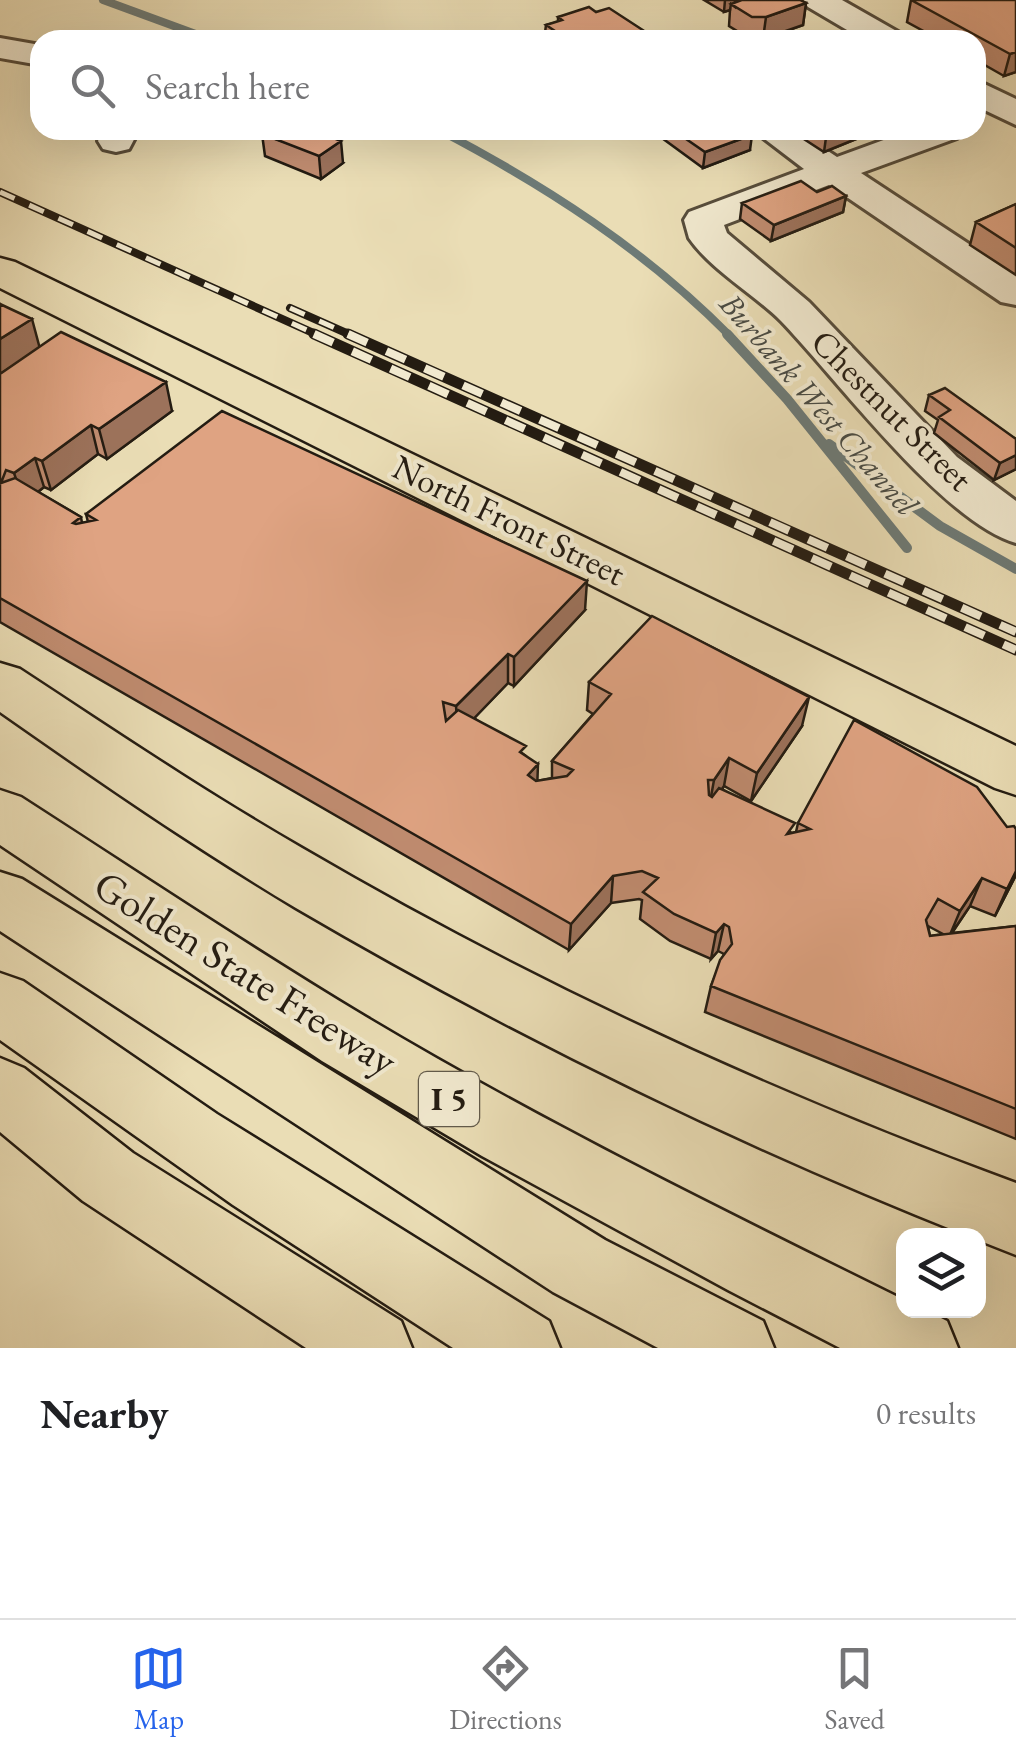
<!DOCTYPE html>
<style>
body{margin:0;font-family:"EB Garamond",serif;background:#f6f6f6;color:#202124}
.controls{position:absolute;right:30px;bottom:30px;display:grid;overflow:hidden;border-radius:20px;box-shadow:0 10px 40px #0002}
.controls button{width:90px;height:90px;display:grid;place-items:center;padding:0;border:0;border-bottom:2px solid #e0e0e0;background:#fff;color:#202124;font:50px sans-serif}
.list{margin:0;padding:0;list-style:none}
h2{display:flex;justify-content:space-between;align-items:center;height:130px;margin:0;padding:0 40px;font-size:42px}
h2 small{font-size:32px;font-weight:400;color:#757577}
.icon{flex:none;width:55px;height:55px;fill:none;stroke:currentColor;stroke-width:2;stroke-linecap:round;stroke-linejoin:round}
.map{position:relative;flex:none;width:1016px;height:1348px;overflow:hidden}
.search{position:absolute;background:#fff;box-shadow:0 10px 40px #0002;left:30px;right:30px;top:30px;height:110px;display:flex;align-items:center;gap:25px;box-sizing:border-box;padding:0 35px;border-radius:30px;color:#757577;font-size:38px}
.sheet{height:270px;background:#fff}
nav{display:flex;justify-content:space-around;align-items:center;box-sizing:border-box;height:140px;border-top:2px solid #e0e0e0;background:#fff;font-size:28px;color:#757577}
nav a{display:grid;justify-items:center;gap:5px}
nav .on{color:#2563eb}
.map>svg:first-child{display:block}
.lines{fill:none;stroke-linecap:round;stroke-linejoin:round}
.stream-far1{stroke:#6d7a76;stroke-width:8}
.stream{stroke:#6d7a76;stroke-width:10}
.minor-casing{stroke:#564c3b;stroke-width:6}
.major-casing{stroke:#241c12;stroke-width:5}
.highway-casing{stroke:#241c12;stroke-width:5}
.minor{fill:#f1e9cf;fill-rule:evenodd}
.major{fill:#eaddb5;fill-rule:evenodd}
.highway{fill:#eaddb5;fill-rule:evenodd}
.rail-far1-casing{stroke:#241c12;stroke-width:8}
.rail-casing{stroke:#241c12;stroke-width:11}
.rail-far1{stroke:#f1e9cf;stroke-width:5;stroke-dasharray:16;stroke-linecap:butt}
.rail{stroke:#f1e9cf;stroke-width:8;stroke-dasharray:21;stroke-linecap:butt}
.wall{fill:#c08c70;stroke:#241c12;stroke-width:2.5;fill-rule:evenodd}
.shaded-wall{fill:#9c725b;stroke:#241c12;stroke-width:2.5}
.building{fill:#dfa382;stroke:#241c12;stroke-width:2.5}
.labels{text-anchor:middle;stroke-width:8;stroke-linejoin:round;paint-order:stroke}
.far-water-label{font-size:32px;font-style:italic;fill:#494b44;stroke:#f1e9cf}
.shield{fill:#f1e9cf;stroke:#625a4b;stroke-width:2.5}
.shield-label{font-size:32px;font-weight:bold;fill:#241c12}
.street-label{font-size:35px;fill:#241c12;stroke:#f1e9cf}
.near-street-label{font-size:42px;fill:#241c12;stroke:#f1e9cf}
</style>
<div class="map">
<svg width="1016" height="1348" viewBox="0 0 1016 1348">
<rect width="100%" height="100%" fill="#eaddb5"/>
<filter id="stains"><feTurbulence type="fractalNoise" baseFrequency=".002" numOctaves="4"/><feColorMatrix values="0 0 0 0 .2 0 0 0 0 .09 0 0 0 0 .02 0 0 0 .5 -.17"/></filter>
<radialGradient id="worn" r=".72"><stop offset=".6" stop-color="#630" stop-opacity="0"/><stop offset="1" stop-color="#630" stop-opacity=".3"/></radialGradient>
<g class="lines">
<path class="stream-far1" d="M103 0 212 40
M439 130C546 186 645 250 730 336"/>
<path class="stream" d="M727 334 787 399 907 548
M829 444 940 526 1016 569"/>
<defs>
<path id="minor" d="M803 0H842L900 33 905 40H864L808 7Z
M0 38 40 45V65L0 58Z
M976 80 1016 99V125L976 106Z
M103 130H139L129 149 116 152 103 149 98 141Z
M753 130H796L837 157 911 130H962L957 138 861 173 1016 275V305L1001 302 829 185 724 225 727 233 809 302 957 457 1016 501V543C943 522 837 379 781 321 753 293 712 271 689 238L684 220 689 212 804 169Z"/>
<path id="major" d="M0 258 15 262 1016 746V795L995 788 0 288Z"/>
<path id="highway" d="M0 663 20 669C113 730 205 792 302 848 529 981 769 1092 1016 1183V1255L978 1240V1236H968C736 1144 511 1034 296 908 194 847 97 780 0 712Z
M0 790 21 797C136 871 249 947 366 1017 540 1121 722 1210 904 1300V1310H925L947 1321 958 1348H840L728 1290 482 1156 322 1061 0 845Z
M0 872 22 879 605 1240 763 1321 774 1348H658L553 1292 0 931Z
M0 973 23 981 217 1114 549 1321 560 1348H453L233 1205 0 1040Z
M0 1058 24 1068 133 1153 401 1321 412 1348H306L83 1201 0 1132Z"/>
</defs>
<use href="#minor" class="minor-casing"/>
<use href="#major" class="major-casing"/>
<use href="#highway" class="highway-casing"/>
<use href="#minor" class="minor"/>
<use href="#major" class="major"/>
<use href="#highway" class="highway"/>
<defs>
<path id="rail-far1" d="M0 192 320 336
M290 308 353 336"/>
<path id="rail" d="M314 334 1016 650
M348 334 1016 632"/>
</defs>
<use href="#rail-far1" class="rail-far1-casing"/>
<use href="#rail" class="rail-casing"/>
<use href="#rail-far1" class="rail-far1"/>
<use href="#rail" class="rail"/>
</g>
<path class="wall" d="M704 0H800L806 3 803 25 763 39H750L729 26 730 10 724 12Z
M911 0H1016V72L1004 76 976 60V40H940L907 22Z
M596 12 658 40H544L546 25 558 22V17Z
M576 130H602V133L587 138Z
M662 130H745L750 150 703 168 662 138Z
M790 130H863L861 137 824 152Z
M262 134 343 163 321 179 265 156Z
M817 192 846 196 843 212 771 241 740 219 742 203Z
M1016 204V275L970 245 976 222Z
M0 304 40 347 172 411 107 459 98 454 51 490 44 487 38 492 81 517 82 523 88 522 86 514 585 610 514 686 508 683 474 718 526 756 537 781 552 778V761L593 714 587 710 589 682 802 726 751 801 724 786 722 789 792 833 796 832 798 823 1016 875 995 916 970 906 952 933 1016 926V1139L705 1012 711 986 724 954 718 951 711 959 670 941 640 919 642 900 639 899 611 903 569 950 0 622ZM928 926 943 934 930 936Z
M929 395 1016 439V469L994 480 934 433 938 420 925 411Z"/>
<path class="shaded-wall" d="M725 0H735V7L731 4 730 10 724 12Z
M806 3 803 25 763 39 766 17Z
M1016 52V72L1004 76 1010 54Z
M587 130H602V133L587 138Z
M827 130H863L861 137 824 152Z
M752 135 750 150 703 168 705 152Z
M341 141 343 163 321 179 319 156Z
M846 196 843 212 771 241 774 225Z
M32 319 40 349 0 374V339Z
M166 382 172 411 107 459 99 429Z
M91 425 98 454 51 490 42 461Z
M1016 455V469L994 480 1000 463Z
M35 458 44 487 24 503 14 473Z
M587 581 585 610 514 686V657Z
M508 654V683L458 735 456 706Z
M809 697 802 726 751 801 757 773Z
M729 758 724 786 709 808 714 780Z
M538 764 537 792 528 775Z
M1016 871V875L995 916 1007 889Z
M613 876 611 903 569 950 571 924Z
M982 878 970 906 949 937 960 911Z
M724 924 718 951 711 959 716 933Z"/>
<path class="building" d="M737 0H800L806 3 766 17H752L731 4 739 1Z
M911 0H1016V52L1010 54Z
M589 7 596 12 609 8 658 40H552L544 34 555 31 546 25 562 20 558 17Z
M879 33 890 40H860Z
M268 130H313L341 141 319 156 262 134Z
M673 130H745L752 135 705 152Z
M801 181 817 192 832 186 846 196 774 225 742 203Z
M1016 204V248L976 222Z
M0 304 32 319 0 339Z
M61 332 166 382 99 429 91 425 42 461 35 458 14 473 6 470 1 483 15 478 81 517 73 523 76 524 96 520 86 514 222 411 587 581 514 657 508 654 456 706 443 702 446 721 458 710 526 746 520 752 538 764 528 775 536 781 567 776 573 770 552 761 611 694 589 682 652 616 809 697 757 773 729 758 714 780H708L709 795 712 797 719 788 795 823 787 834 810 829 798 823 854 720 977 787 1007 827 1014 826 1016 829V871L1007 889 982 878 960 911 938 899 926 920 930 936 1016 926V1109L711 986 720 960 732 944 729 927 724 924 716 933 674 914 643 892 658 878 642 871 613 876 571 924 0 598V374Z
M945 388 1016 439V455L1000 463 939 417 950 410 929 395Z"/>
<g class="labels">
<g class="far-water-label">
<text transform="translate(819 404) rotate(49)" y="11">Burbank West Channel</text>
</g>
<rect class="shield" x="419" y="1072" width="60" height="54" rx="8"/>
<g class="shield-label">
<text x="449" y="1110">I 5</text>
</g>
<g class="street-label">
<text transform="translate(892 410) rotate(45)" y="12">Chestnut Street</text>
<text transform="translate(509 520) rotate(26)" y="12">North Front Street</text>
</g>
<g class="near-street-label">
<text transform="translate(246 972) rotate(32)" y="15">Golden State Freeway</text>
</g>
</g>
<rect width="100%" height="100%" filter="url(#stains)"/>
<rect width="100%" height="100%" fill="url(#worn)"/>
</svg>
<div class="controls">
<button><svg class="icon" aria-label="layers" viewBox="0 0 24 24"><path d="M12 4l9 5-9 5-9-5zM3 14l9 5 9-5"/></svg></button>
</div>
<div class="search"><svg class="icon" aria-label="search" viewBox="0 0 24 24"><circle cx="10" cy="10" r="6"/><path d="M15 15l6 6"/></svg>Search here</div>
</div>
<section class="sheet">
<h2>Nearby<small>0 results</small></h2>
<ul class="list">
</ul>
</section>
<nav>
<a class="on"><svg class="icon" aria-label="map" viewBox="0 0 24 24"><path d="M3 6l6-2 6 2 6-2v14l-6 2-6-2-6 2zM9 4v14M15 6v14"/></svg>Map</a>
<a><svg class="icon" aria-label="directions" viewBox="0 0 24 24"><path d="M12 3l9 9-9 9-9-9zM9 14v-3h6M13 9l2 2-2 2"/></svg>Directions</a>
<a><svg class="icon" aria-label="saved" viewBox="0 0 24 24"><path d="M7 4h10v16l-5-4-5 4z"/></svg>Saved</a>
</nav>
